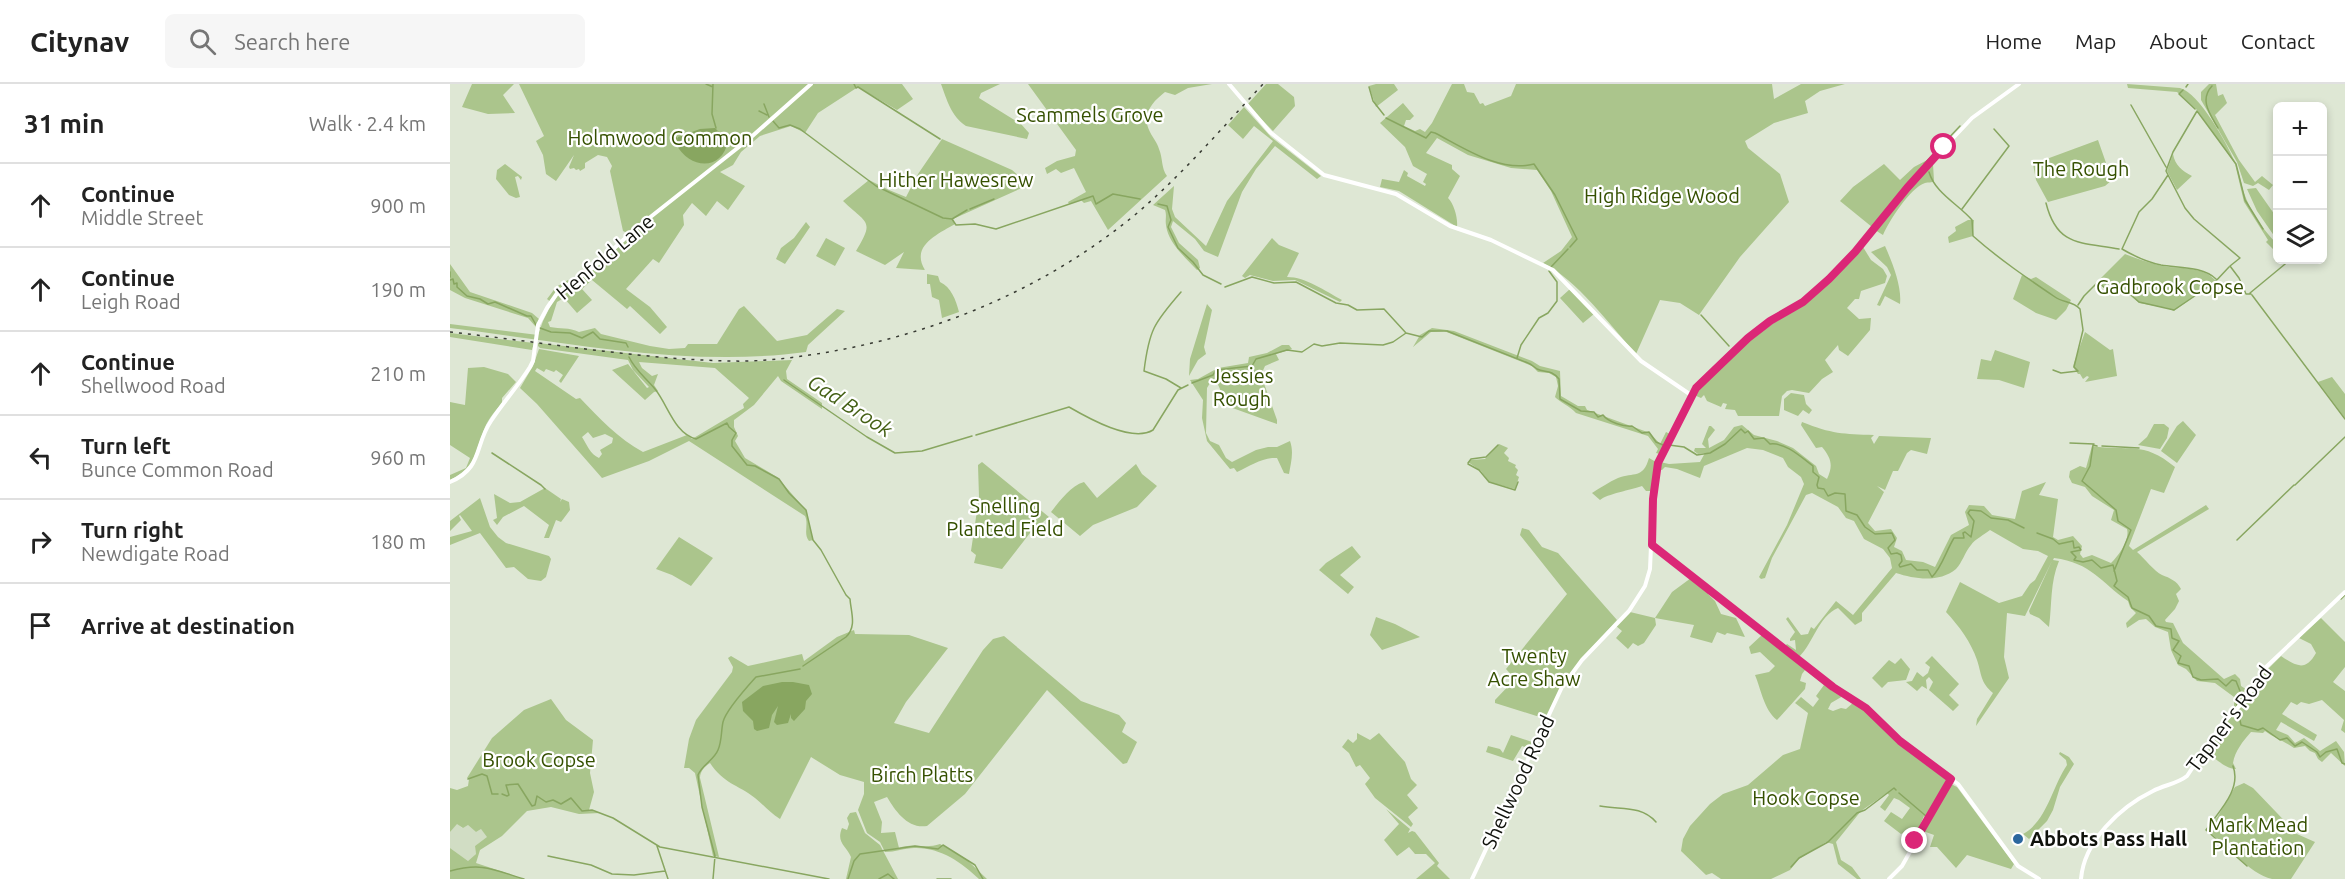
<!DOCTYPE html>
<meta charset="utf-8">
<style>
body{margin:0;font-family:Ubuntu,sans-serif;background:#f6f6f6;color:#222}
.controls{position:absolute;right:18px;top:18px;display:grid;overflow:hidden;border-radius:9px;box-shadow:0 3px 9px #0003}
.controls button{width:54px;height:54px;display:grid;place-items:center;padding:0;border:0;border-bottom:2px solid #e0e0e0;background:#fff;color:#222;font:30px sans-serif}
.stop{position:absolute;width:18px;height:18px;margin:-14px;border:4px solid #db2777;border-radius:50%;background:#fff}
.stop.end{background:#db2777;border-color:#fff;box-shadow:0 2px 6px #0008}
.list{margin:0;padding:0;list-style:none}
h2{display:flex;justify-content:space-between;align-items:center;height:78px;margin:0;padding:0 24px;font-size:26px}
h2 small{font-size:20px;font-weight:400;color:#767676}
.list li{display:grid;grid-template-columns:39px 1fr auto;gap:18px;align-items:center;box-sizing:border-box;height:84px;padding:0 24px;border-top:2px solid #e0e0e0}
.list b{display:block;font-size:22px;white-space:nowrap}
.list p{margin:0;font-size:20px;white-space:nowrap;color:#767676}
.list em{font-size:20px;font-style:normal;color:#767676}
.icon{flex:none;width:33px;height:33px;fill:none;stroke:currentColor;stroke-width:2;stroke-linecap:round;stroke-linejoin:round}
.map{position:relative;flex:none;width:1895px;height:795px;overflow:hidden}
header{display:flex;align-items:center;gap:36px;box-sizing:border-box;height:84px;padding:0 30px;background:#fff;border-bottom:2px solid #e0e0e0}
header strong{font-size:28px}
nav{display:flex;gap:33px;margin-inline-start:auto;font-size:21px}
.search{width:420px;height:54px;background:#f6f6f6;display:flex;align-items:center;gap:15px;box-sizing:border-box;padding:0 21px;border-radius:9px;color:#767676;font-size:22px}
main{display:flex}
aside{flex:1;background:#fff}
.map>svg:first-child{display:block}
.built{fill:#d1ddc4}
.green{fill:#abc58c;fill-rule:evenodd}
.water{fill:#88a660}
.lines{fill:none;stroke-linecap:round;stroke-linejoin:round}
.stream{stroke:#88a660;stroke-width:1.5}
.minor{stroke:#fff;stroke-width:4}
.rail{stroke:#383b33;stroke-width:1.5;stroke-dasharray:3 6;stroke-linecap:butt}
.route{stroke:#db2777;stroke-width:8}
.poi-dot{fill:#2c679e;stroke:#fff;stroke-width:2}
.labels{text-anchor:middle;stroke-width:4.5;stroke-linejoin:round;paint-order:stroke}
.park-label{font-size:20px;fill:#355000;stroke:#fff}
.street-label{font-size:20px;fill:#10120c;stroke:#fff}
.poi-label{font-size:20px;font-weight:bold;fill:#10120c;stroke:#fff;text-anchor:start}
.water-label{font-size:21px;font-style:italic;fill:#446015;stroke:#fff}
</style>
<header>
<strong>Citynav</strong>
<div class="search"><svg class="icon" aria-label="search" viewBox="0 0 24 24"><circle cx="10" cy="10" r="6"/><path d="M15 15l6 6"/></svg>Search here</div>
<nav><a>Home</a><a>Map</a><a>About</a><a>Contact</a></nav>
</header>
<main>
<aside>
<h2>31 min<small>Walk · 2.4 km</small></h2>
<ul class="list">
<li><svg class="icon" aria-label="ahead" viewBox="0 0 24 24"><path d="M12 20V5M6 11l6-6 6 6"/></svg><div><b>Continue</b><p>Middle Street</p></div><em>900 m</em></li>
<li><svg class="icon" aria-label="ahead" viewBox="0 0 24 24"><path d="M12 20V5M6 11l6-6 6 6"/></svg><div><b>Continue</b><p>Leigh Road</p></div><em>190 m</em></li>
<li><svg class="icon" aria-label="ahead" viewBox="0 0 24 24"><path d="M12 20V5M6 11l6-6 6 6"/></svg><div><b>Continue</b><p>Shellwood Road</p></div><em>210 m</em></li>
<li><svg class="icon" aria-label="left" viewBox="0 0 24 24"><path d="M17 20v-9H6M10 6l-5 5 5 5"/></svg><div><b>Turn left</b><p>Bunce Common Road</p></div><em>960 m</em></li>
<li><svg class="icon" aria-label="right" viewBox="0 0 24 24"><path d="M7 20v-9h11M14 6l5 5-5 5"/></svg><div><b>Turn right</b><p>Newdigate Road</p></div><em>180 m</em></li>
<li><svg class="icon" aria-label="arrive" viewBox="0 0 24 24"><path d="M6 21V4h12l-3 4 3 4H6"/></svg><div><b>Arrive at destination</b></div></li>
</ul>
</aside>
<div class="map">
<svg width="1895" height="795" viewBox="0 0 1895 795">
<rect width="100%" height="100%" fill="#dee7d4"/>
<path class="built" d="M7 739 12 744 18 741 26 748 31 745 38 753 25 762 26 770 18 777 0 764V748Z"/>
<path class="green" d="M22 0H64L53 11 65 29 38 30 12 23Z
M69 0H452L463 15 447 26 408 3 368 29 355 49 341 42 310 52 291 68 283 81 270 88 295 102 278 126 267 117 256 132 242 119 233 131 234 141 209 179 203 175 176 205 200 223 217 243 210 250 180 222 177 225 142 196 132 205 142 216 127 229 114 214 107 218 101 237 98 238 100 243C110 245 119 243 129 248L145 244 151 250 200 262 219 265 235 264 238 260H267L289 225 294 222 327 257 357 251 387 225 395 227 358 261 356 268C238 284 117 258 0 244V240L88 251 93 237 102 219 97 215 106 203 118 196 121 200 150 180 182 145 177 149 173 147 160 87 162 82 157 73 148 71 135 79V84L130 87 129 85 126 86 124 84 120 85 119 83 124 71 106 97 96 90 93 71 86 57 94 52Z
M491 0H550L531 9 529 14 571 40 579 49 577 55 516 42C501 32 497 16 491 0Z
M578 0H762L738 4 725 11 715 8C702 18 691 31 700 48 703 54 707 58 709 65 713 74 711 84 717 92L658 146 641 117 634 119 631 116 619 120 618 118 636 108 624 84 611 89 606 85 597 90 595 84 607 77 625 72 626 66Z
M816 0H828L844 13 845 22 823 47 797 21Z
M926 0H944L948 6 926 23 919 2Z
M1002 0H1014L1017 8 1024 9 1030 20 1033 19 1035 22 1061 12 1066 0H1322L1324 15 1351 0H1395L1370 7 1355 17 1358 29 1324 39 1295 57 1298 64 1330 90 1339 118 1290 173 1249 231 1230 219 1210 216 1186 270C1160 241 1127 196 1093 179L1111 167 1122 153 1101 107 1087 86 1061 84 1018 71 987 54 976 69 1002 81V85L1010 92 998 114C1004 120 1008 134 1007 143L949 107 930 103 932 95 949 98 954 86 958 89 957 92 975 102 976 100 973 98 977 90 963 82 955 63 930 39 953 19 964 32 960 36H956L954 42 965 47 970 45 975 48 982 39Z
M1677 0 1730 4C1750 10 1776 58 1785 78 1789 87 1791 99 1794 109 1800 127 1814 147 1827 160V169L1816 158 1818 156 1794 118 1785 80 1747 26 1727 8 1678 4Z
M1759 0H1766L1768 12 1773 10 1777 19 1765 31 1789 76 1805 98 1812 92 1823 101 1819 106 1808 99 1803 102 1794 99 1787 78 1751 16V8Z
M794 23 821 53 871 92 867 95 825 62 806 85 792 108 768 173 754 167 745 155 723 137 721 143 729 159 748 176 750 184 747 186C735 173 718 159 716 141 715 135 717 132 715 126L703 121 724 102 722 125 725 133 756 162 777 117 823 57 804 42 793 55 778 41Z
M492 55 562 86 571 94 574 103 503 135 505 140C488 150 460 162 475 186L446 184 454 168 435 181 406 167C425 136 417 140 393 117L419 96 439 106 456 113 468 90Z
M1648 56 1662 96 1655 102 1598 118 1586 96 1583 80Z
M1723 70C1725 81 1732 87 1742 92L1727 106 1717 87Z
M1481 74 1422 143 1390 117 1403 103 1434 80 1450 96 1464 83Z
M55 80 72 93 71 96 68 92 65 93 70 113 66 114 59 111 46 95 47 86Z
M1483 80 1484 97C1482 99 1478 98 1475 99 1460 104 1439 137 1433 151L1425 146 1458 104Z
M1806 104 1827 134V156L1807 127 1797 105Z
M1518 136H1524L1523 152 1499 159 1498 153 1506 147 1505 143Z
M356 138 360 143 335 180 326 175 331 164 344 154Z
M376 154 395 164 385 182 366 172Z
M822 154 829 161 849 169 837 193C856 193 875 207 892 216L890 218 845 196 823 197 800 191 795 194 792 192Z
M1435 162C1442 178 1452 202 1450 220L1435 212 1430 222 1427 221 1441 191 1437 183 1421 168Z
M1413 163 1421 176 1433 185 1437 192 1435 199 1411 207 1409 215H1405L1397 224 1409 235 1421 234 1420 246 1398 272 1389 266 1388 261 1375 276 1383 288 1372 295 1359 309 1342 306 1337 307 1332 312 1329 332H1288L1285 326 1275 325 1277 320 1273 319 1271 323 1257 317 1254 311 1251 314 1244 311 1253 298 1256 299 1259 293 1297 257 1321 239 1361 214Z
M1675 170C1687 175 1700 179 1712 182 1729 185 1754 182 1766 197L1724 227 1717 224 1689 219 1681 212 1654 204 1647 198Z
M0 180 20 208 82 229 89 235 86 243 78 234 15 214 0 206Z
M477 190 488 192 490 198C501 203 506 216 509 228L492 234 489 216 482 213 480 200H477Z
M1572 191 1581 195 1586 193 1621 216 1616 226 1606 236 1586 229 1563 215Z
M1120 205 1144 230 1133 239 1110 214Z
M757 220 762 226 754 263 756 270 748 276 739 292 740 275Z
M982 244 1004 247 1082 277 1090 282 1110 287 1111 312 1128 322H1135L1137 326 1200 349 1210 360 1216 348 1220 350 1210 370 1206 369 1208 365 1198 352 1126 329C1121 323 1108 317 1105 313L1108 302 1106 293 1099 289 1088 288 1082 282 994 247 981 248 963 263 970 251Z
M1635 248 1660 266 1663 265 1667 292 1635 298 1639 293 1637 292 1633 295 1630 290H1628L1623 283 1624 279Z
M0 249 84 259 82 266 0 253Z
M88 259 263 279 342 276 336 287 337 295 372 319V325L331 297 328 292 304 321 284 336V343L288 352 285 357 295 374 327 393 356 426 363 456 359 457C353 450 359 440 355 432L239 357 199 377 152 394 87 320 70 304 83 282 89 265 129 272 111 299 109 297 113 291 106 286 104 288 96 285 94 288 87 284 85 287 126 315 130 314C149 334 169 355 193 368L237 351 242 355 294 324 293 320 299 314 265 284 189 278 192 284 202 292 208 290 204 301 208 307 204 308 195 316 162 286 178 280 197 304 199 303 183 286 178 276 90 264 88 262ZM138 348 143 354 155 350 163 354 162 359 150 366 152 370 149 374C140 370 137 361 132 353Z
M832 261H839L842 265 826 270 829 276 815 282 811 291 827 336V340L777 322C770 315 773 306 766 298L760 299 757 304 756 349 760 357 769 361 776 374 782 378 806 366 818 363H827L840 357C844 368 841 379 839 390L834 389 827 374C813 373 800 382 787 388L784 384 780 385 757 357 752 334 753 316 740 296 748 295 768 284 798 279 799 273 817 269Z
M1545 266 1580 278 1574 304 1549 296 1527 295 1531 275 1541 277Z
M34 283 58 290 66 298 52 314V319C46 326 39 334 35 343 25 367 27 383 0 396V391L16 384 20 374 0 361V318L15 321 18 284Z
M1882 293 1895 310V334L1868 298Z
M1341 309 1354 311 1356 320 1362 326 1359 330 1353 326 1348 332 1334 326V315Z
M1733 337 1746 351 1727 379 1711 367 1727 342Z
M1352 338C1382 350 1393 350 1424 351L1421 354 1424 360 1429 352 1481 354 1477 370 1461 366 1457 369 1448 387H1443L1435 406 1427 402 1434 408 1418 439 1425 447 1441 445 1447 454 1444 463 1452 467 1456 476 1473 478 1485 483 1501 451 1519 441 1515 428 1519 421 1534 422 1542 431 1565 435 1572 407 1596 398 1589 411 1608 415 1603 453 1608 456 1623 452 1632 462 1630 470 1633 474 1642 471 1661 479C1669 471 1680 456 1677 445L1661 436 1664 426 1642 412 1635 403 1622 399 1619 393 1620 387 1630 382 1636 384 1642 362C1679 368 1692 356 1725 383L1714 409 1701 405 1679 462 1683 466 1756 421 1759 425 1687 468C1695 475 1704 487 1712 491 1720 494 1727 497 1731 505L1726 510 1729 517 1725 525 1715 536 1716 538 1723 539 1733 559 1774 595 1785 590 1790 595 1791 602 1799 607 1792 619 1784 625V613L1765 599 1747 597 1736 585 1728 581 1721 566 1718 548 1705 543 1696 535 1689 536 1677 544 1676 539 1686 529 1680 523 1678 517C1650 498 1642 479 1604 474L1603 476 1609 477C1600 498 1602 520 1599 543L1589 534 1580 530 1579 527 1602 477 1575 532 1557 529 1554 573 1559 594 1526 642 1527 635 1543 609C1530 598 1532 591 1527 576 1521 558 1509 542 1496 528L1510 498 1549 519 1572 512 1580 500 1585 496 1598 472 1588 467 1573 465 1540 446C1534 451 1525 455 1521 461 1515 468 1512 479 1506 485 1489 499 1465 495 1446 489L1412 529V537L1405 541 1388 524C1368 533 1364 558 1349 573L1335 562 1337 560 1346 566 1345 556 1340 557V555L1345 548 1336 535 1338 533 1351 551 1358 550 1361 543 1364 545 1386 517 1403 531 1442 484 1440 474 1433 465 1414 455 1404 437 1396 434 1388 423 1362 409 1356 411 1322 474 1315 494 1311 495 1309 493 1337 441 1354 400 1351 393 1338 383 1333 374 1313 366 1297 364 1254 382 1250 394 1227 385 1215 383 1212 386H1208L1210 378 1219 380 1250 378 1255 369 1248 370 1244 367 1245 364H1256L1252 360 1259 342H1261L1265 346 1258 355 1259 364 1274 356 1284 343 1292 341 1304 351 1327 357 1343 364 1366 382 1369 390 1377 395C1383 382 1382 375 1372 363L1366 364 1351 341Z
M1704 340H1714L1719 344 1717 354 1710 365 1688 361 1697 353Z
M1049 360 1058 364 1054 369 1059 374 1058 377 1066 381 1065 383 1068 386 1066 391 1069 393 1065 405 1039 398 1031 387 1018 378 1021 376 1035 375Z
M1199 374 1206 378 1201 407H1196L1192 402C1181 406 1157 410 1150 416L1142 409C1150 404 1159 398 1168 394 1184 388 1193 395 1199 374Z
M532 378 599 433 580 449 552 485 524 479 526 471 521 467 529 413 528 381Z
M686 380 692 390 707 402 687 423 643 441 630 452 601 428C610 417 620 402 634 398L647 414Z
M95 404 111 415 110 418 112 415 119 418 120 426 111 438 106 436 99 454H94L99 441 74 422 53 433 47 441 43 436 47 434 44 410 60 419 70 418Z
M30 414 40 443 48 453 56 459 99 472 101 475 96 493 91 497 78 495 64 483 56 484 30 449 0 461V453L22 447 10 431 9 432 11 436 0 447V437Z
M1072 444 1079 446 1092 463 1108 469 1167 536C1135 571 1115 591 1096 635L1045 619V616L1065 595 1056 585 1117 510 1070 451Z
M229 453 263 474 241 502 222 491 206 485Z
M902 462 911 473 890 491 904 503 898 510 869 486 876 479Z
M1241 494 1260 508 1258 510 1265 517 1271 530 1286 534 1295 553 1277 549 1275 551 1267 548 1262 559 1240 553 1244 541 1205 534 1206 541 1194 559 1188 562 1183 559 1178 565 1166 554 1172 547 1166 542 1180 528 1205 534 1222 508Z
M926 533 945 540 970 553 932 566 920 551Z
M1871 534 1895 558V583L1883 598 1895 607V649L1891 646 1894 636 1872 616 1859 620 1851 618 1847 621 1841 618 1832 630 1867 651 1864 657 1831 638 1826 646 1838 651 1845 659 1854 654 1870 667 1886 657 1894 668 1895 682 1881 669 1872 678 1868 675 1865 669 1860 667 1855 662 1844 664C1836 658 1824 654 1815 647L1813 649 1801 648C1793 657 1785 667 1783 679L1786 685C1772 684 1767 673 1756 670L1779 635 1800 613 1813 590 1831 572C1847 583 1856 587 1866 569L1861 560 1849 554Z
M404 546 405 550 459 551 498 564 456 618 444 639 479 649 533 566 543 555 554 552 631 617 669 631 676 639 672 648 687 658 677 679 673 680 597 606 515 710 477 742C458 745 446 728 437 713L424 718 432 738 431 749 445 748 449 764C462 759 477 765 490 760L516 775 537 795H529C511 778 490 763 464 764 455 764 445 768 435 768L430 758 417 749 408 726 414 710V698L390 691 361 673 330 735C320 729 314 721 305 714 287 700 274 700 260 679 255 682 250 687 250 694L269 773 263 772 245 689 239 684H234L239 655 246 636 282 588 283 583 278 574 281 572 298 582 352 570 354 577 387 553Z
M1313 550 1393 612 1381 619 1378 625 1383 627 1391 624 1396 625 1404 618 1412 622 1456 664 1497 695 1476 734 1474 732 1464 755 1455 748 1451 750 1434 737 1441 728 1452 735 1460 724 1449 716 1444 714 1435 727 1430 723 1439 711 1437 709 1411 727 1386 758 1391 776 1402 783 1411 795H1407L1388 780 1383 760 1376 758 1349 775 1340 786 1321 795H1271L1262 789 1256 791 1231 767 1233 755 1240 742 1260 720 1273 710 1298 701 1333 671 1350 665 1358 629 1345 619 1351 613 1363 623 1369 615 1366 612 1374 601 1355 586 1352 590 1350 597 1356 599 1355 605 1327 636C1314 626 1311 605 1305 591L1319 588 1325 582 1310 568 1301 570 1299 563Z
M1482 572 1509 600 1499 611 1509 621 1503 627 1479 606 1483 598 1479 593 1476 596 1477 605 1472 602 1467 607 1456 598 1462 597 1467 588 1473 593 1478 589 1480 583 1475 579Z
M1451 574 1460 585 1456 596 1438 598 1432 604 1422 594 1439 576 1445 580Z
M101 615 116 636 143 656 140 689 144 708 139 726 150 729 129 730 101 723 77 727 52 752 30 766 26 779 74 795H0V764L18 777 26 770 25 762 37 753 31 745 26 748 18 741 13 744 7 740 0 748V704L7 706 18 702 19 695 17 694 42 654 74 626Z
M907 649 920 656 929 649 955 678 961 695 967 701 957 711 968 724 958 733 963 740 961 743 925 714 915 700 920 694 910 681 906 683 899 669 892 663 898 655 903 659 907 655Z
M1061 651 1085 659 1081 660 1083 663 1082 666 1072 662 1063 677 1036 668 1038 662 1050 665 1053 669Z
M1610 668 1619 673 1624 680 1610 703 1603 726 1597 737 1579 755 1573 750C1597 737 1602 703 1617 681L1616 676 1609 670Z
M1794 699 1803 704 1847 750 1865 758 1841 795C1835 795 1827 795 1822 795 1799 790 1777 760 1757 747L1768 732 1785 703Z
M1501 700 1507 703 1564 780 1561 785 1517 771 1506 784 1487 763H1480L1484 751 1473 747Z
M936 725 960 745 958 749 962 747 965 748 989 779 987 782 1000 795H966L985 779 976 770H965L959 763 947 772 934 756 949 740Z
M406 728 415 749 430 761 448 795H396L401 773C396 761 386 759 392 744L397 746 399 740 397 734 400 729Z"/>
<path class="water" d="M265 44 278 57C272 88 239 85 226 60L228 53 250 45Z
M332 598H343L359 601 362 610 356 617 355 625 344 637 341 634V630L338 639 327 641 324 638 328 622 322 631 319 644 307 647 304 645 303 637 293 627 292 618 313 602Z"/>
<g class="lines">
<path class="stream" d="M256 0 263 3
M263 0 262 30 266 44
M404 0 406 4 408 3 490 55
M1762 2C1749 16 1760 30 1768 44
M919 3 923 17 934 31
M1736 3 1738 0
M1733 6 1729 10 1745 25
M314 20 319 33
M1681 21 1716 83
M309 27 317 31
M936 34 976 54 981 48 985 49C1014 64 1050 89 1084 80L1105 111 1127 155 1120 163
M323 37 329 44 340 41 350 45 426 102 493 134 502 135 506 141 525 140 546 145 643 112 646 120 663 110 690 115
M222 49 227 55
M1474 80 1510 42
M1479 88C1485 109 1508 120 1522 136L1523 152C1549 175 1577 194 1605 213 1613 219 1623 217 1630 225L1633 246 1624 283 1628 287 1611 289 1603 286
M1596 119C1607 163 1631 158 1669 165
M708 120 717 122 721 136 718 143 728 164 743 178 753 191 771 200
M520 125 544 115
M1512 125 1559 62 1544 45
M502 135 517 126
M1672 165C1684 172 1696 178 1711 181 1728 184 1753 182 1766 195
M1672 165 1689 128 1702 115 1718 91
M1101 183 1118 165
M0 188V193
M0 196 3 195 4 200 7 199V203L17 212 30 215 38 220 45 218 77 232H81L86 241
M775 203 802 193 824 199 846 198 886 219 898 221 907 226 934 225 956 249 972 253 979 247H997L1078 279C1081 280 1084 283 1087 285 1095 289 1101 285 1109 295L1110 315 1131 327 1144 328 1148 333 1153 331C1158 338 1174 343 1182 342L1192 349 1199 348 1206 358 1213 361
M1800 209 1840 176
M1801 210H1796L1789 194 1780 182 1790 174 1744 135 1735 124 1716 87 1723 68 1747 27 1786 80 1795 116 1813 145
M1802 211 1895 335
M1628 221 1634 212 1648 198 1655 204 1681 211 1689 218 1724 226 1764 199 1779 183
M1251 231 1279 262
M90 244 101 248 120 249 132 254 143 248 150 255 176 259 178 263
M179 273C185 286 196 294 205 305 218 321 224 349 246 355L277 339 279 343 286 349 282 356V362L297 381 305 382 329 395 339 409 356 426 363 456 371 466 396 511 400 515C401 529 407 542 396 553L353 582
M1067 274 1071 261 1089 234 1098 229 1107 217V198L1099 187
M334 296 417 353 445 369 472 367 522 352
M742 299 763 291 766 286 802 282 806 275 837 266 852 268 864 260 872 262 890 259 933 261 943 258 956 249
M731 304 716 295 694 287C699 246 704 239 731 208
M526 351 619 323C638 334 682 359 703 346L728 306 738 301
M1620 359 1644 360
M1219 361 1234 363 1247 371 1260 369 1275 360 1291 345 1295 349 1298 347 1304 355 1314 354 1320 360C1335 358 1351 373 1363 382V388L1369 393 1367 401 1368 404 1374 405 1378 412 1385 409 1395 410 1396 427 1407 431 1415 443 1425 450 1442 449 1445 456 1438 464 1441 470 1447 469 1451 471 1452 477 1449 481 1450 483 1461 480 1467 486H1478L1482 493C1492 483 1496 467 1504 454H1514L1513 449 1515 448 1521 453 1524 437 1518 429 1520 426 1531 427 1541 434 1558 436 1574 444
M1647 362 1643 361 1640 382 1632 397 1666 426 1668 437 1681 446 1664 487
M1652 362 1689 364
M42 369 91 401 95 405
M1018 379 1021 375 1036 373 1048 361
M1018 380 1029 386 1039 398 1065 406 1068 398
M1845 401 1895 353
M1587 449 1603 455 1609 460 1623 457 1624 464 1629 463 1631 466 1621 468 1626 473 1624 476 1633 478 1642 476 1651 484 1663 481 1667 497 1664 502 1678 513 1682 524 1699 532 1706 542 1721 545 1722 554 1729 557 1723 566 1731 572 1728 579 1739 582 1743 593 1751 596 1768 595 1776 602 1782 596 1786 597 1792 612 1786 618 1787 622
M1787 456 1844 401
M1891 515 1895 511
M1788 627 1791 641 1808 646 1813 644 1830 656 1837 654 1845 662 1852 658 1867 668 1870 673 1876 668 1887 665 1892 679 1895 680
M1783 682C1792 706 1768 728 1756 746L1797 782
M18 695 32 690 37 692 42 710H48
M1449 709 1476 732
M52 710 57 712 59 711 56 701 68 700 82 722 85 721 87 712 96 718 103 716 111 720 121 714 132 727 142 726 163 734 210 763 379 795
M1150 722C1171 726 1191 721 1206 738
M207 762 218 795
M98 772 141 781 162 790 184 791 215 787
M1341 783 1349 774 1378 758 1407 729 1415 726 1444 704 1446 706
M0 787C33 778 44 786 74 795
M263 795 265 772 252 723 248 691C252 681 264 676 268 666 272 657 271 647 273 638 276 626 297 603 306 593L350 585
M398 795 404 777 410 770 465 762 488 765 493 761 525 781 533 795
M429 795 438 790 444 795
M487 795H501"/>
<path class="minor" d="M779 0 820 48 874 91 946 110 1000 142 1041 156 1103 186 1191 277 1241 311
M0 398C33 384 24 362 41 337 53 319 68 302 80 283L83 277 88 241 97 224 108 208 145 182 184 146 299 55 361 0
M1203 461 1383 603 1416 624 1450 657 1508 700 1568 782 1589 795
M1022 795 1112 603 1132 576 1179 527 1195 502 1200 485 1203 415 1208 379 1246 304 1298 254 1366 208 1405 168 1457 103 1522 34 1569 0
M1439 795 1452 782 1501 695
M1631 795C1634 757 1670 723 1703 707 1714 701 1727 700 1737 692L1771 641 1796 615 1814 585 1895 508"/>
<path class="rail" d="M0 248C93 258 186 275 280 277 314 278 350 273 384 267 494 247 599 202 686 130 732 91 772 44 813 0"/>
</g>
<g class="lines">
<path class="route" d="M1465 757 1501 695 1450 657 1416 624 1383 603 1202 461 1203 415 1208 379 1246 304 1298 254 1320 237 1353 218 1379 195 1405 168 1457 104 1494 63"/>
</g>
<circle class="poi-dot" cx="1568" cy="755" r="6"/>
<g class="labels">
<g class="park-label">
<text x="640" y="38">Scammels Grove</text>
<text x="210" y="61">Holmwood Common</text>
<text x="1631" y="92">The Rough</text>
<text x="506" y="103">Hither Hawesrew</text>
<text x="1212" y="119">High Ridge Wood</text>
<text x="1720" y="210">Gadbrook Copse</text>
<text x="792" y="299">Jessies<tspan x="792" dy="23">Rough</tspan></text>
<text x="555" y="429">Snelling<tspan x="555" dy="23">Planted Field</tspan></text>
<text x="1084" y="579">Twenty<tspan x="1084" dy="23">Acre Shaw</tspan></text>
<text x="89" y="683">Brook Copse</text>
<text x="472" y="698">Birch Platts</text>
<text x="1356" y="721">Hook Copse</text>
<text x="1808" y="748">Mark Mead<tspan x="1808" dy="23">Plantation</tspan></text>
</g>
<g class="street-label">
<text transform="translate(155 173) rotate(-40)" y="7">Henfold Lane</text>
<text transform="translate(1779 635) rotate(-53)" y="7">Tapner's Road</text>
<text transform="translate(1068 698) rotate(-65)" y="7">Shellwood Road</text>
</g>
<g class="poi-label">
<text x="1580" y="762">Abbots Pass Hall</text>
</g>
<g class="water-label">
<text transform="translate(400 322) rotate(33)" y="7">Gad Brook</text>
</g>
</g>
</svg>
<div class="controls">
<button>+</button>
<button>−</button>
<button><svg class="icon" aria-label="layers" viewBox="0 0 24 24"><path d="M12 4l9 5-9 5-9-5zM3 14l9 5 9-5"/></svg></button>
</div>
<div class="stop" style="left:1494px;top:63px"></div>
<div class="stop end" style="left:1465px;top:757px"></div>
</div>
</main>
